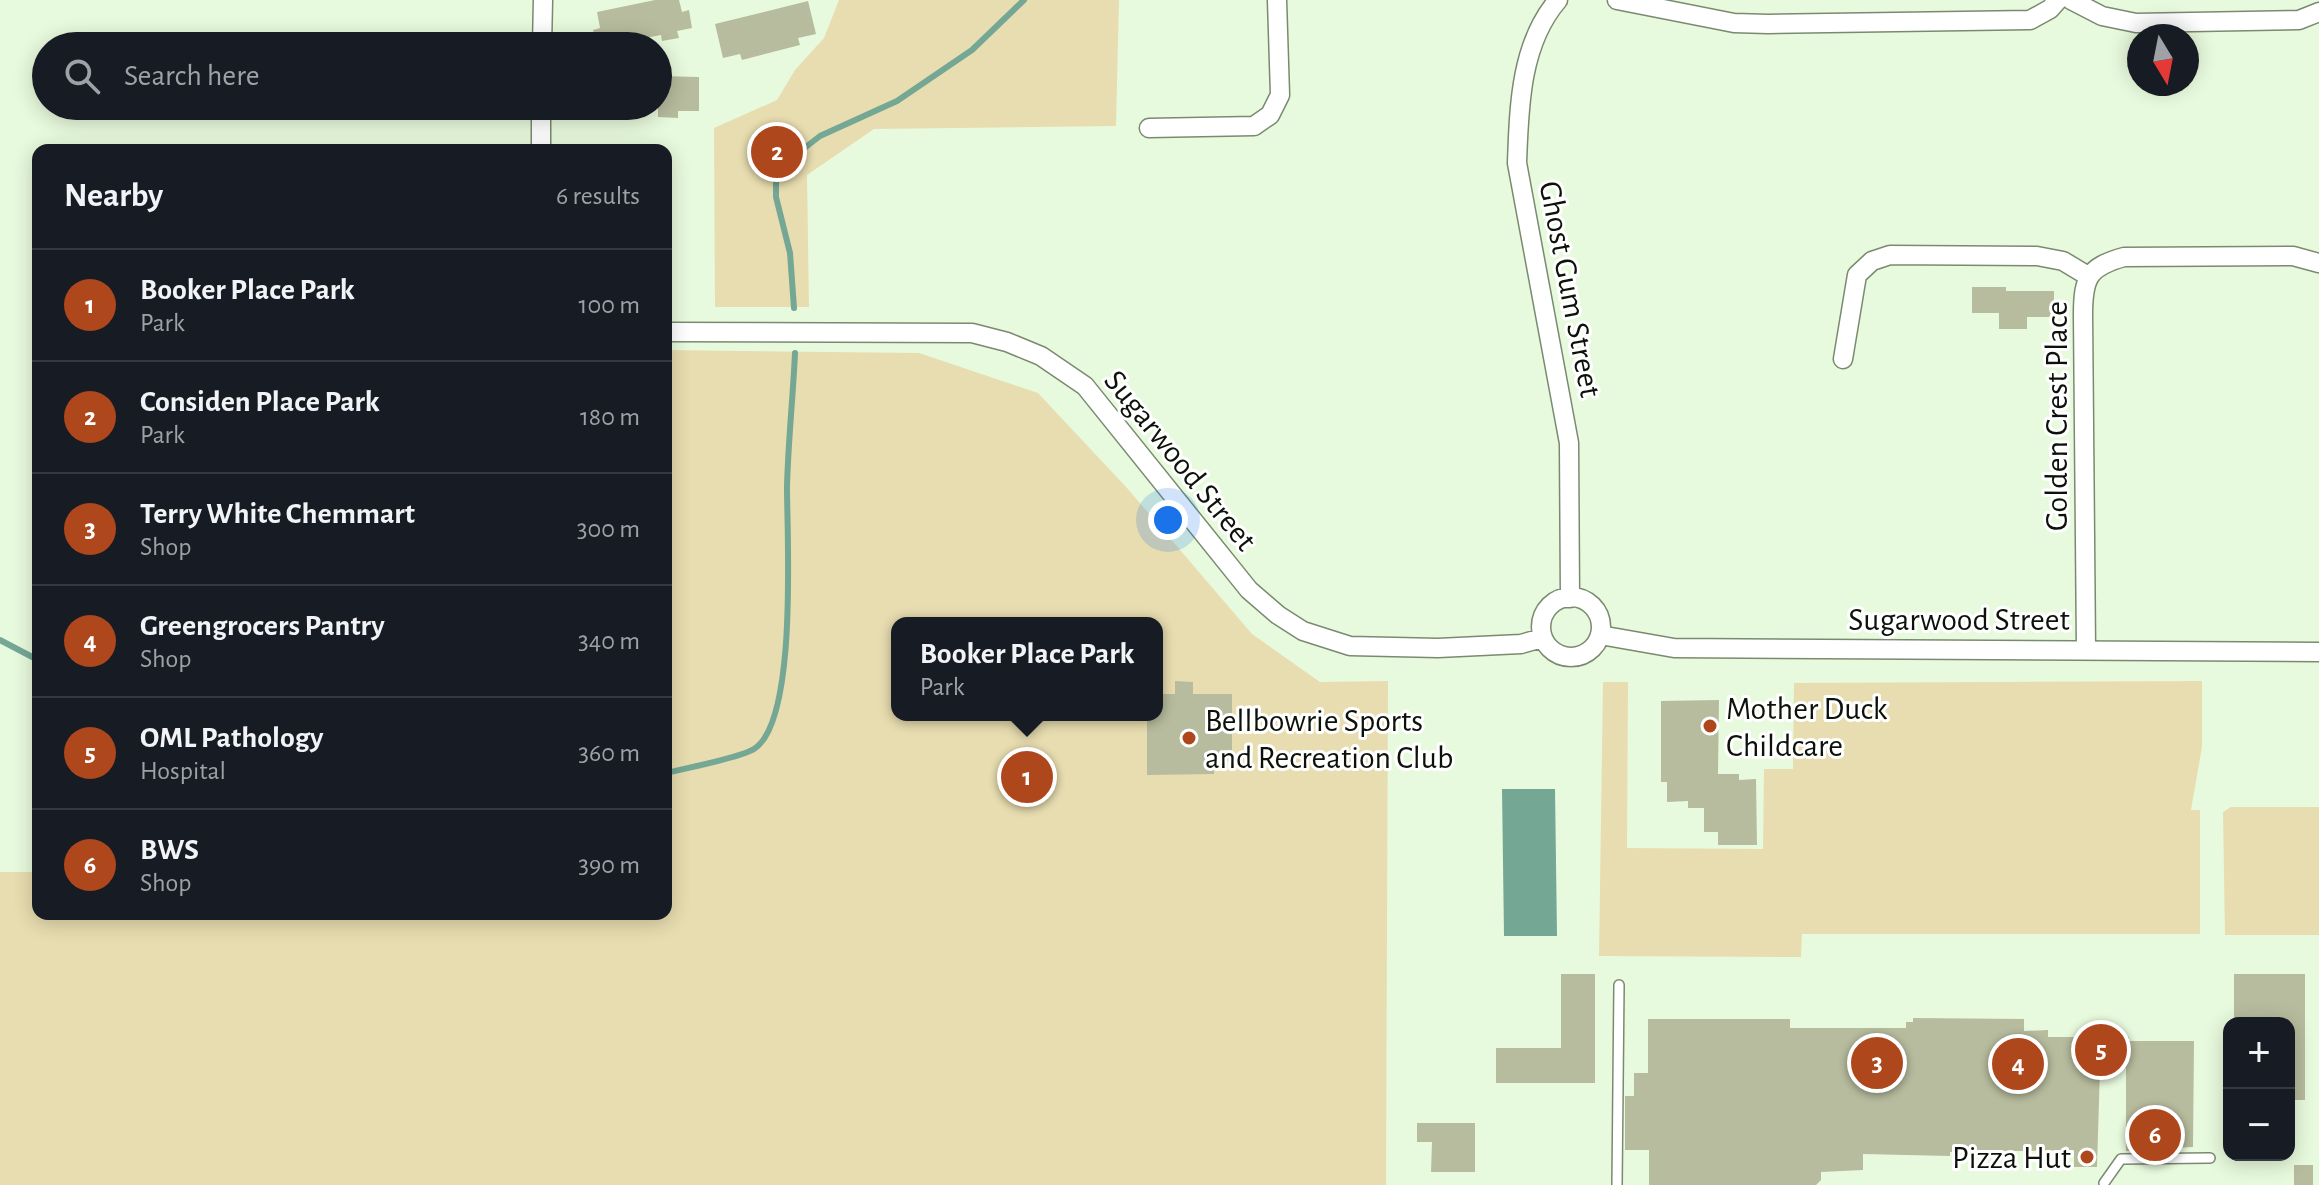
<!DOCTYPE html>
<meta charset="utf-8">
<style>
body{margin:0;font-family:"Alegreya Sans",sans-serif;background:#20242c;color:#f1f3f6}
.controls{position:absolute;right:24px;bottom:24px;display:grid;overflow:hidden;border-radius:16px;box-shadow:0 4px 20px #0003}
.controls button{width:72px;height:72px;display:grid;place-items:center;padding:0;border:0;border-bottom:2px solid #363941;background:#171b24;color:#f1f3f6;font:40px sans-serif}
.compass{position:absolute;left:2127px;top:24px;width:72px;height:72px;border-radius:50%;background:#171b24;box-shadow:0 4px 20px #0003;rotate:170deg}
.you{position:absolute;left:1168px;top:520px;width:28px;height:28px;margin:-20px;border:6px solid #fff;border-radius:50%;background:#1a73e8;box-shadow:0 0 0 12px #1a73e833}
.badge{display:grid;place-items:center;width:52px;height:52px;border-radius:50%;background:#ae481c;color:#fff;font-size:26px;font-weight:700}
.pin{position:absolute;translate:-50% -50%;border:4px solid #fff;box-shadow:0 2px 8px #0006}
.popup{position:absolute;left:891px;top:617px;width:272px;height:104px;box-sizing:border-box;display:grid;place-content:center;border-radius:16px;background:#171b24;filter:drop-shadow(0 2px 6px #0005);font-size:26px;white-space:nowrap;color:#9ea1a6}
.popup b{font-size:30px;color:#f1f3f6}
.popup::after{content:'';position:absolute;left:50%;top:100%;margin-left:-16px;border:16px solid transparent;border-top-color:#171b24}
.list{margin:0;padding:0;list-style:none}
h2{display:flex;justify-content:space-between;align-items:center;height:104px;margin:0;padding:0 32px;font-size:34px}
h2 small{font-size:26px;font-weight:400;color:#9ea1a6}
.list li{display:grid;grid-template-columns:52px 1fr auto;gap:24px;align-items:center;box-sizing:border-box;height:112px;padding:0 32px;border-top:2px solid #363941}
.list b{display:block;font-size:30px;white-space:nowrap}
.list p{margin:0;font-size:26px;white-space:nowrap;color:#9ea1a6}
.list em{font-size:26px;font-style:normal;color:#9ea1a6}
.icon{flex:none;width:44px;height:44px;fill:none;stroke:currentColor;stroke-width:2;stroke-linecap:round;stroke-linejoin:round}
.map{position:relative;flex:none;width:2319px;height:1185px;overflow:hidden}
.search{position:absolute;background:#171b24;box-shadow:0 4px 20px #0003;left:32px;top:32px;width:640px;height:88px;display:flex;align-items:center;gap:20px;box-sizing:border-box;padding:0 28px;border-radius:44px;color:#9ea1a6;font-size:30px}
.panel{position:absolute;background:#171b24;box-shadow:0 4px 20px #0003;left:32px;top:144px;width:640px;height:776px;border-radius:16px}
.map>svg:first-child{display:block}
.green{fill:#e8ddb0;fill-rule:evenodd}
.water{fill:#75a795}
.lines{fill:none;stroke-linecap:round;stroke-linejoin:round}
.stream{stroke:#75a795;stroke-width:6}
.building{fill:#b7bc9e}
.lane-casing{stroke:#7a8a70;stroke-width:12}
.street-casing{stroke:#7a8a70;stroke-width:21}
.lane{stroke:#fff;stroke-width:9}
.street{stroke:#fff;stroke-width:18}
.poi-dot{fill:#ae481c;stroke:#fff;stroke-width:3}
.labels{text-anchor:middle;stroke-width:6;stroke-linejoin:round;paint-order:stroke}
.street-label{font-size:32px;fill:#0c1209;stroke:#fff}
.poi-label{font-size:32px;fill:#0c1209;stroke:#fff;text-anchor:start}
</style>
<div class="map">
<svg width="2319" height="1185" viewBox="0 0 2319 1185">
<rect width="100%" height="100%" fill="#e8fadd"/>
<path class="green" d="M839 0H1119L1116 126 874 129 807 175 809 307H715L714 128 777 100 795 70 824 38Z
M666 350 919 353 1038 393 1127 488 1252 634 1320 682 1388 681 1386 1185H0V872H38V914H666ZM897 623H1157V715H897Z
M2202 681V747L2191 810H2200V934H1802L1801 957 1599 956 1603 682H1628L1627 848 1763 849 1764 769H1793L1794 683Z
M2231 807H2319V935H2225L2223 812Z"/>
<path class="water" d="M1502 789H1555L1557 936H1504Z"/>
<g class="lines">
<path class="stream" d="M794 308 790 253 776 197V170L820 136 897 101 972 50 1024 0
M0 640 38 660
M666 773C686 768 740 758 754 749 798 721 787 537 787 487 788 443 793 397 795 353"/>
</g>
<path class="building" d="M655 0H679L682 12 689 10 692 28 677 31 679 38 662 41 661 35 629 41 630 46H597L593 30 600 28 597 12Z
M808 1 816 34 798 38 800 45 742 60 740 54 723 58 715 24Z
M658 76 699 77V111H678V118L658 117Z
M1972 287H2006V291H2054V317H2027V329H1999V313H1972Z
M1175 681 1193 682V694H1232V761H1214V774L1147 775V715H1157V694H1175Z
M1719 700 1718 774H1739V780L1756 779 1757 845H1718V832H1704V808H1688V801L1667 802V782H1661V701Z
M1561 974H1595V1083H1496V1048H1561Z
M2234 974H2305V1100H2289V1023H2234Z
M1913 1018 2024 1019V1031L2048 1030V1037H2129V1041H2194L2193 1147 2174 1148V1151H2126V1068H2100L2097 1167H2074V1150L1950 1152V1156L1863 1154V1170L1821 1172V1180L1816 1185H1649V1150H1625V1096H1634V1073H1648V1019H1790V1028H1906V1022H1913Z
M1417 1123H1475V1172H1431L1432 1142H1417Z
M2294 1165H2313V1185H2294Z"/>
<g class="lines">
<defs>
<path id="lane" d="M2104 1183 2121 1159 2210 1158
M1617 1185 1619 985"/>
<path id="street" d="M1558 0C1520 44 1519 108 1517 163L1569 443 1570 598
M1617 0 1734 23 1768 24 2030 20 2050 9 2058 0
M2071 0 2102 16 2136 23 2299 20 2319 12
M542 46 543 0
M541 106V150
M1149 128 1254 126 1270 115 1280 95 1277 0
M666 332 972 333 1007 342 1041 356 1085 386 1249 590 1278 615 1303 631 1350 646 1438 648 1521 644 1542 638
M1843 359 1857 275 1872 261 1890 255 2037 256 2063 261 2088 276
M1541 627a30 30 0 1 1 60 0a30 30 0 1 1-60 0Z
M1600 635 1674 648 2319 652
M2086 650 2083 315C2083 278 2088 267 2124 257L2293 256 2319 263"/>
</defs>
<use href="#lane" class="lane-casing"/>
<use href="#street" class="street-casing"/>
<use href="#lane" class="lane"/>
<use href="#street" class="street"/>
</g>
<g class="poi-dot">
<circle cx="1710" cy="726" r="8"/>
<circle cx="1189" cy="738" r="8"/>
<circle cx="2087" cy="1157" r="8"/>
</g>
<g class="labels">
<g class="street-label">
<text transform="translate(1571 289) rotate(79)" y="11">Ghost Gum Street</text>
<text transform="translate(2056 416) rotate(-90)" y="11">Golden Crest Place</text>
<text transform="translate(1181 460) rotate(51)" y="11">Sugarwood Street</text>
<text x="1959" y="630">Sugarwood Street</text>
</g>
<g class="poi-label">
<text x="1726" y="719">Mother Duck<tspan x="1726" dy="37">Childcare</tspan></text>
<text x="1205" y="731">Bellbowrie Sports<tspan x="1205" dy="37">and Recreation Club</tspan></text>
<text x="2071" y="1168" text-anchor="end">Pizza Hut</text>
</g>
</g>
</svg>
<div class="controls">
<button>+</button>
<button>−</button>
</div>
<svg class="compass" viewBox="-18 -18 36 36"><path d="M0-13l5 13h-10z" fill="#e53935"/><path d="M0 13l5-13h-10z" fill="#9ea1a6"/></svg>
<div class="you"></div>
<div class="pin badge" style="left:1027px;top:777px">1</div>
<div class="popup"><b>Booker Place Park</b>Park</div>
<div class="pin badge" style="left:777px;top:152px">2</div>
<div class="pin badge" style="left:1877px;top:1063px">3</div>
<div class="pin badge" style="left:2018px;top:1064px">4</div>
<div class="pin badge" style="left:2101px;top:1050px">5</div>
<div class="pin badge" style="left:2155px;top:1135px">6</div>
<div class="search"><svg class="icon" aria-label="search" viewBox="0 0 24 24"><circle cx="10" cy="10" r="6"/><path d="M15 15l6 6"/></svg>Search here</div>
<section class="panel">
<h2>Nearby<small>6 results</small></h2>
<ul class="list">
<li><span class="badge">1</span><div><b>Booker Place Park</b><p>Park</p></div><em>100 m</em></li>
<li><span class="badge">2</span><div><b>Considen Place Park</b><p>Park</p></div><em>180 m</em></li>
<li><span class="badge">3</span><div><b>Terry White Chemmart</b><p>Shop</p></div><em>300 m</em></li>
<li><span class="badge">4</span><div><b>Greengrocers Pantry</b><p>Shop</p></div><em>340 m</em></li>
<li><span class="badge">5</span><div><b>OML Pathology</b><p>Hospital</p></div><em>360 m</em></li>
<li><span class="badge">6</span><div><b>BWS</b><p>Shop</p></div><em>390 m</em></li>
</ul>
</section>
</div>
